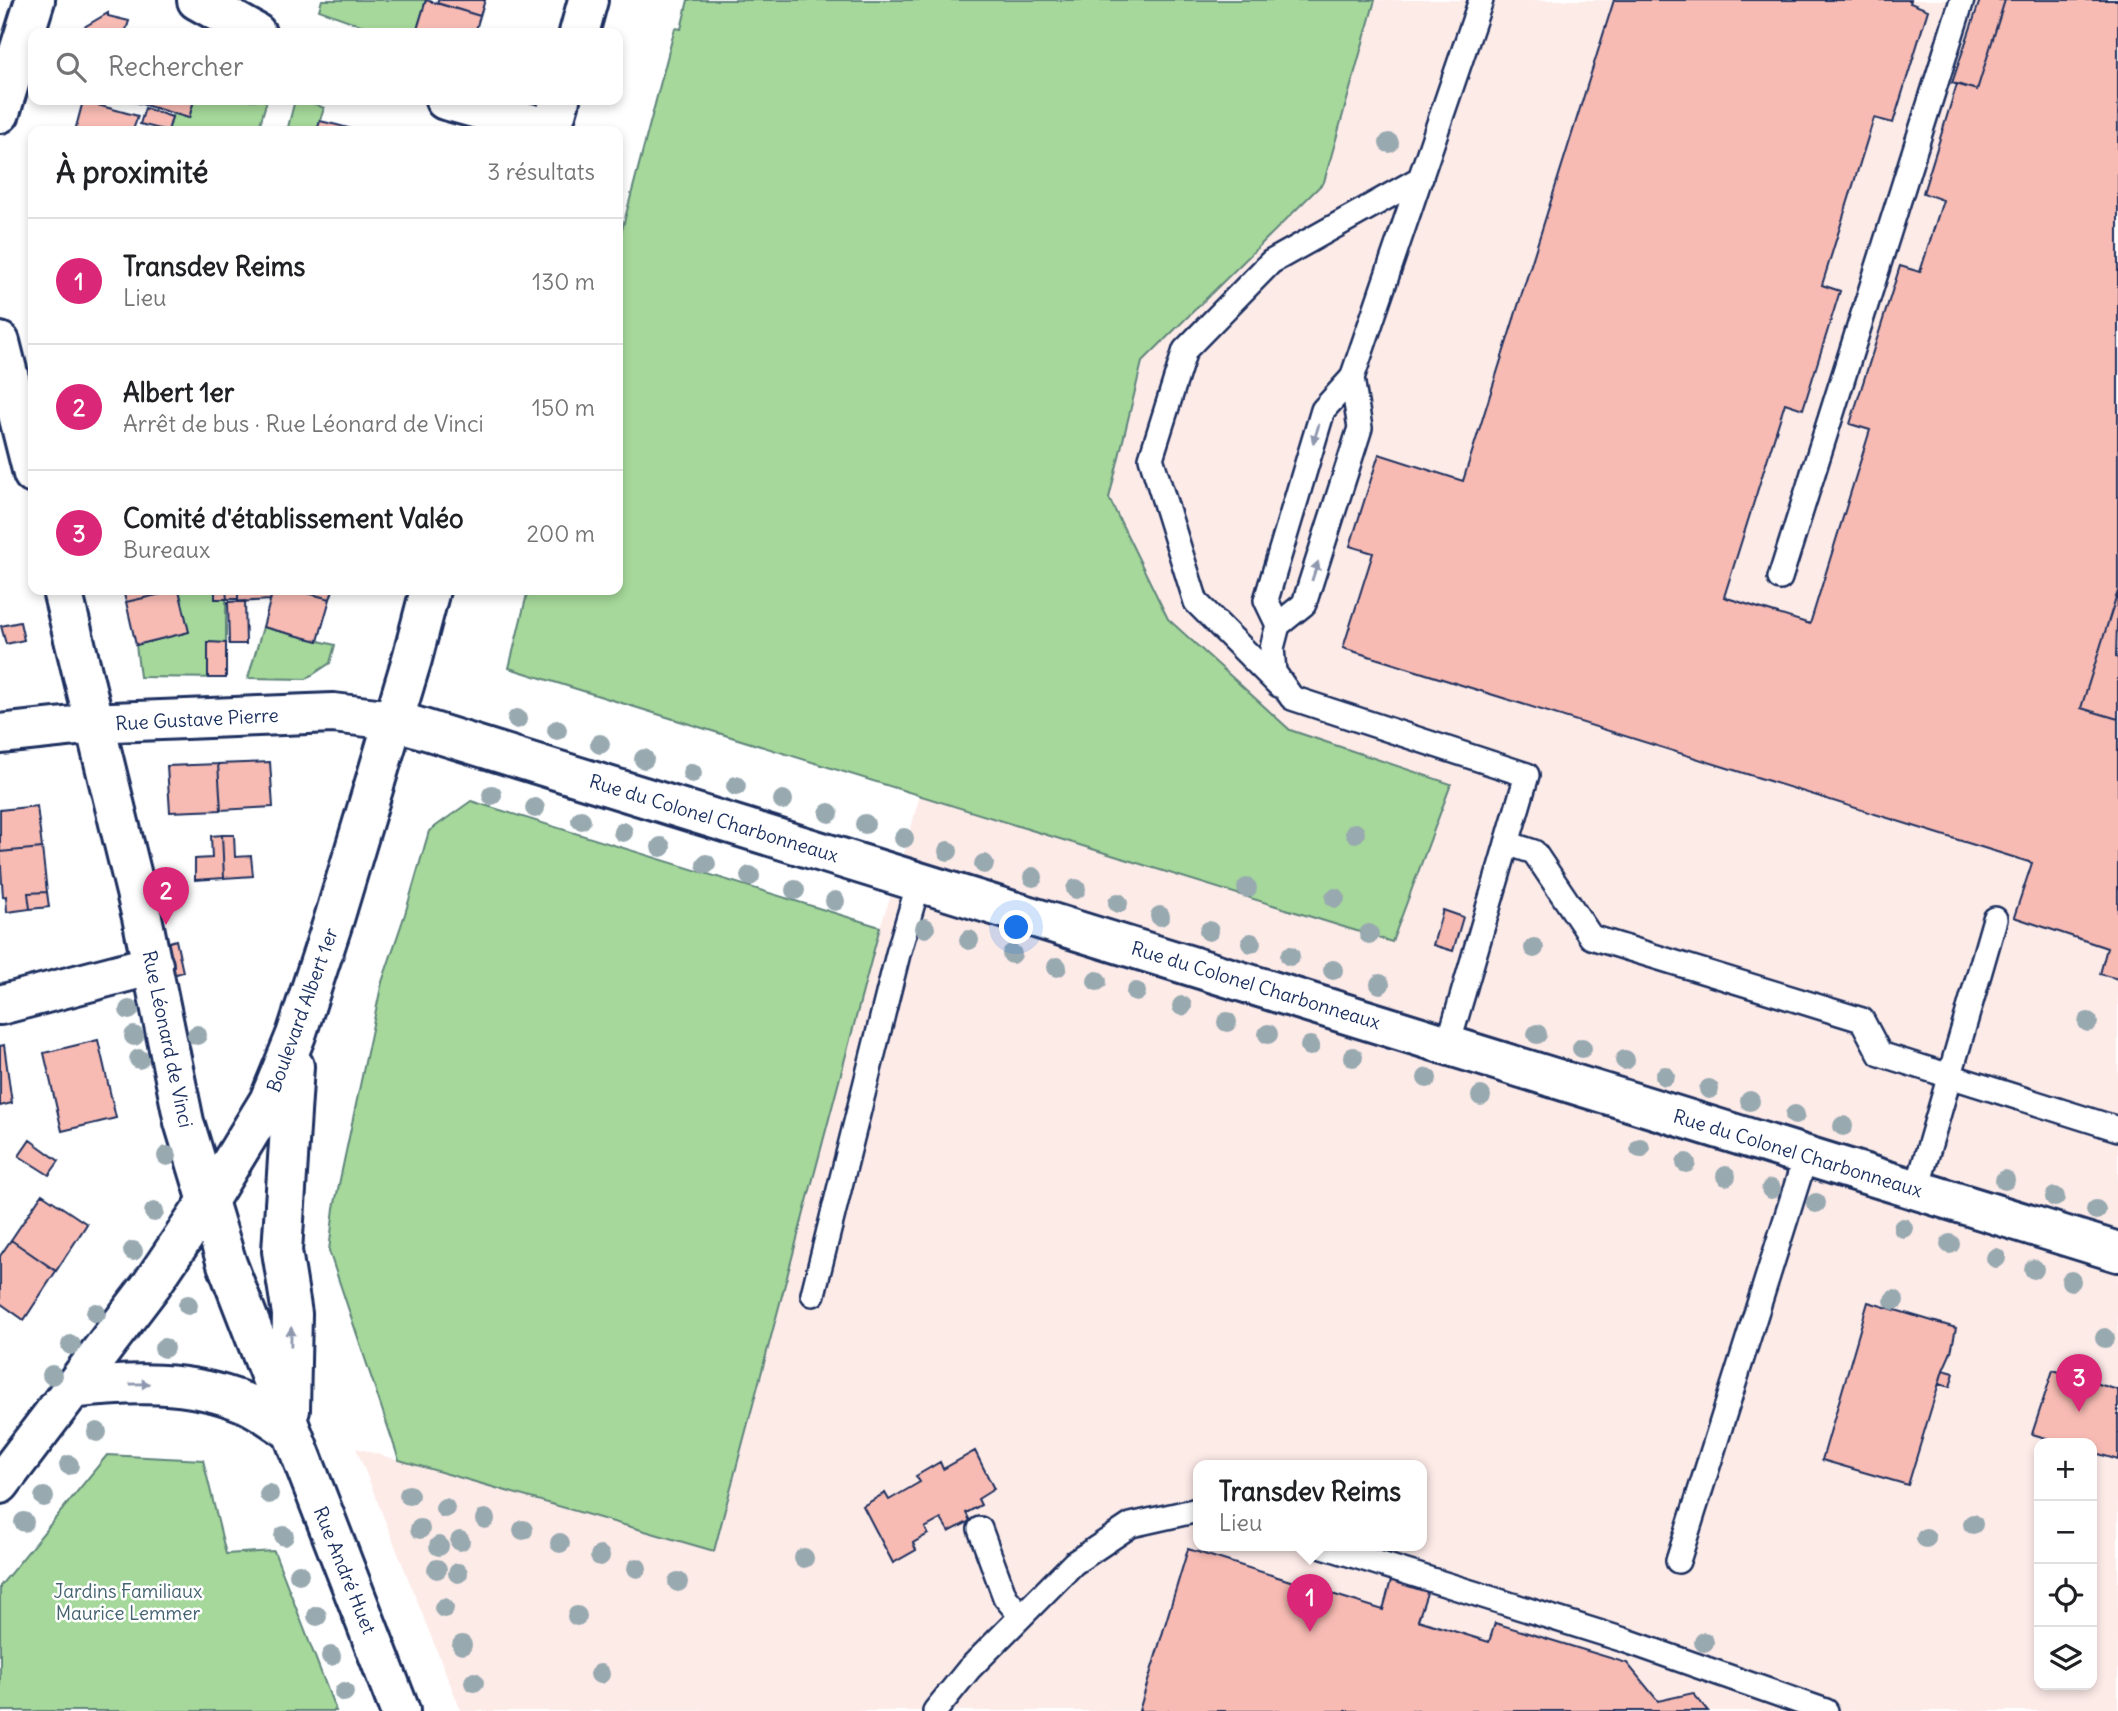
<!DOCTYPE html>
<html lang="fr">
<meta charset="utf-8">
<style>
body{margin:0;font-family:Delius,sans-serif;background:#f2f2f2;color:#202124}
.controls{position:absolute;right:21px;bottom:21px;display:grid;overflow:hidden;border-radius:14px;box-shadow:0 4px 10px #0003}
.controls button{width:63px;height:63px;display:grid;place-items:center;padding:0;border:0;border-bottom:2px solid #e0e0e0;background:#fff;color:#202124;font:35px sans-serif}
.you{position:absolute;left:1017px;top:928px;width:24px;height:24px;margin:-18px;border:5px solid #fff;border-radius:50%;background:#1a73e8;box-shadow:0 0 0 10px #1a73e833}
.badge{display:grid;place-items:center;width:46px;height:46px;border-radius:50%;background:#db2777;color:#fff;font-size:23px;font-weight:700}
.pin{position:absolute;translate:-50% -58px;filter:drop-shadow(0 2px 4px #0008)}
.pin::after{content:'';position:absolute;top:37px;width:24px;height:21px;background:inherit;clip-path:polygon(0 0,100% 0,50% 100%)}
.popup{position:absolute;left:1193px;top:1460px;width:234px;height:91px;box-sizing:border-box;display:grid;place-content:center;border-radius:14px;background:#fff;filter:drop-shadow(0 2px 5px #0005);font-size:23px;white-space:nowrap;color:#757577}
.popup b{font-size:26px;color:#202124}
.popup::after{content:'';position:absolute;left:50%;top:100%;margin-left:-14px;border:14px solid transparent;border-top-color:#fff}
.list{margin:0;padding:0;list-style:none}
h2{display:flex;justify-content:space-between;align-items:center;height:91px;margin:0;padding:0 28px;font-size:30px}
h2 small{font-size:23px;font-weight:400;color:#757577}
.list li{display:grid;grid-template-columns:46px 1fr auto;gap:21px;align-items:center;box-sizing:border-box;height:126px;padding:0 28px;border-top:2px solid #e0e0e0}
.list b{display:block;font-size:26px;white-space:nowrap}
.list p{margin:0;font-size:23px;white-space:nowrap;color:#757577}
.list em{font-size:23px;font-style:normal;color:#757577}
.icon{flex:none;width:38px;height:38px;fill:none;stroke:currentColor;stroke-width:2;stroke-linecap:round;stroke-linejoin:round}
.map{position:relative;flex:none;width:2118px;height:1711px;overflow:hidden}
.search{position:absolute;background:#fff;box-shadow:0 4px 10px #0003;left:28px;top:28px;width:595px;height:77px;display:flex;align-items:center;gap:18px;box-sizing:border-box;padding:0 24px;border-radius:14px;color:#757577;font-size:26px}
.panel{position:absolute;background:#fff;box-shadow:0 4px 10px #0003;left:28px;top:126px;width:595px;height:469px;border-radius:14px}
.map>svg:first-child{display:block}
.built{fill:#fdebe8;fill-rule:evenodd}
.green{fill:#a5d89a;stroke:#60847c;stroke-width:2}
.building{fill:#f7bbb3;stroke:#1b2f5e;stroke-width:2}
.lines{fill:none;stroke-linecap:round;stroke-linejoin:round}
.lane-casing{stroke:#1b2f5e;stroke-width:28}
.street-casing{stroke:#1b2f5e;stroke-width:44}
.secondary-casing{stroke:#1b2f5e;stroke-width:44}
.lane{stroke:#fff;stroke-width:23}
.street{stroke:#fff;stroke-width:38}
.secondary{stroke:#fff;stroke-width:38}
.tree{fill:#98a9b0}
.oneway{fill:#8d97ae}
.labels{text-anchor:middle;stroke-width:5;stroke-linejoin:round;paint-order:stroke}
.street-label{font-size:19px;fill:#1b2f5e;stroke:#fff}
.park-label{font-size:19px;fill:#446270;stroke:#fff}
</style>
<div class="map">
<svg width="2118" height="1711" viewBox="0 0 2118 1711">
<rect width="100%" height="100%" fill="#fff"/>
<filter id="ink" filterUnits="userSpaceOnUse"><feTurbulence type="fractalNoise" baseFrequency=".0143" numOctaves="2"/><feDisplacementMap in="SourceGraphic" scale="14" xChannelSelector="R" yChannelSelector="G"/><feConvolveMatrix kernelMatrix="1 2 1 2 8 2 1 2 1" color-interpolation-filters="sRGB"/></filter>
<g filter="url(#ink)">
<path class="built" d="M1138 0H2118V1711H461L356 1448 714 1550 880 927 898 875ZM2039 1443H2092V1685H2039ZM1198 1466H1422V1546H1198Z"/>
<path class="green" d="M322 0H426L416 33H383L319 10Z
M688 0H1375L1324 182 1142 362 1109 498 1168 619 1290 730 1451 784 1392 942 509 668 528 590H618V245L675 28 681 29Z
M194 100H267L258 131H168L173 113 189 118Z
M295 100H306L324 108 317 131H287Z
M179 590H226V678L140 677 136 645 188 632Z
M263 627 335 645 330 663 306 679 248 678Z
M471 801 880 927 714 1551 399 1460 329 1251 334 1208 382 982 405 914 429 831Z
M107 1455 203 1460 226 1554 274 1551 336 1711H0V1586Z"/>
<path class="building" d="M426 0 480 16 475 33H416Z
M438 0H485L480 16 437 3Z
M1614 0H1911L1910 3 1928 10 1893 123 1874 118 1822 285 1840 291 1803 409 1785 403 1724 597 1810 624 1870 430 1850 424 1900 266 1920 272 1943 200 1923 193 1957 84 1977 90 2005 0H2118V591L2081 708 2118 719V979L2100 974 2107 948 2014 917 2032 863 1343 648 1373 553 1350 546 1379 454 1463 481Z
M1980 0H2005L1977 90 1952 83Z
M108 13V16L129 21 125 33H74Z
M128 100H194L189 118Z
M83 101 138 116 133 130 138 131H75Z
M145 108 172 117 168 131 140 124Z
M320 121 337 125 359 131H317Z
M123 590H179L126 602Z
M179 590 189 632 136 645 126 602Z
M215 590H226L227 599H215Z
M226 590H238V599H227Z
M238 590H273L270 600 238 602Z
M273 590H296L330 599 318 641 263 627Z
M296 590H333L330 599Z
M2118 591 2116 657 2118 658V719L2081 708Z
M245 601 246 644H229L228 602Z
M20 622 24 640 6 644 1 626Z
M208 642 226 643V678H208Z
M270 762 273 807 221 810 218 764Z
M218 764 221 810 170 812 167 766Z
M37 806 42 848 0 852V810Z
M222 835H234L235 857 251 856 253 876 224 878Z
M222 835 224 878 195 880V859L212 858 211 836Z
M42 848 47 892 28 893 30 909 7 912 6 896 3 897 0 852Z
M47 892 49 907 30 909 28 893Z
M1443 910 1463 917 1453 951 1433 945Z
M176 940 183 972 173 975 166 943Z
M98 1040 116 1118 62 1131 44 1053Z
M4 1045 12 1103 0 1106V1046Z
M30 1140 59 1161 49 1175 19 1156Z
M42 1194 87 1224 56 1271 11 1240Z
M11 1240 56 1271 24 1320 0 1303V1256Z
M1868 1302 1956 1328 1951 1352 1943 1370 1908 1485 1822 1460Z
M1943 1370 1954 1373 1950 1387 1939 1384Z
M2053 1370 2118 1390V1460L2092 1452V1443H2064L2032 1434Z
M975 1451 994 1489 978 1499 981 1505 966 1513 970 1521 949 1532 941 1519 925 1528 928 1534 913 1543 916 1550 893 1563 863 1506 885 1493 889 1500 920 1482 916 1476 940 1462 943 1469Z
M1188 1549 1383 1610 1391 1580 1428 1590 1418 1620 1489 1642 1495 1623 1627 1663 1658 1701 1693 1693 1708 1711H1139Z"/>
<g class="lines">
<defs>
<path id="lane" d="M1780 578 1962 0
M1278 625 1304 604 1360 428 1352 378
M1279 685 1196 602 1151 458 1185 350 1271 262 1421 178
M1507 843 1534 852 1591 937 1862 1020 1880 1054 2118 1129
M1448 1045 1527 775 1292 698 1274 672 1272 648 1278 625 1266 600 1323 410 1352 378 1481 0
M1917 1189 1995 919
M813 1294 898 954 919 882
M980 1529 1005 1597 1021 1616
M1323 1546 1624 1640 1826 1711
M1678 1561 1806 1155
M935 1711 969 1669 1074 1563 1131 1525 1198 1510"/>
<path id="street" d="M197 0 256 33
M445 100 551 129
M0 113 35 0
M0 342 33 474
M62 590 142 917 184 1122 208 1201
M0 734 113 722 333 713 394 720 2118 1252
M0 1005 153 965"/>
<path id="secondary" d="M579 33 588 0
M551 131 560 100
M208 1201 227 1264 400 1711
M72 1389C130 1382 189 1380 243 1402 259 1408 275 1421 290 1430
M290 1410 292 1314 282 1251 294 1066
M0 1484 152 1284 208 1201 269 1101 296 1035 334 919 412 659 430 590"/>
</defs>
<use href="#lane" class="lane-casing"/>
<use href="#street" class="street-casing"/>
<use href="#secondary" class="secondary-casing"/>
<use href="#lane" class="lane"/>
<use href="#street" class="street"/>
<use href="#secondary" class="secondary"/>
</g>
<g class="tree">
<circle cx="1389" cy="143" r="10"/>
<circle cx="517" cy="719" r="10"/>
<circle cx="557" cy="730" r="10"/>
<circle cx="600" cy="744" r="10"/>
<circle cx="644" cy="759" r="10"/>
<circle cx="692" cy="773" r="10"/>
<circle cx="736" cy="786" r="10"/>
<circle cx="492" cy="795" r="10"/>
<circle cx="783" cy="800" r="10"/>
<circle cx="535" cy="808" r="10"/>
<circle cx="829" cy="813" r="10"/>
<circle cx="581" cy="820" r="10"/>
<circle cx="865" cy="824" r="10"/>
<circle cx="623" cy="832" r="10"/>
<circle cx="1355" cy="833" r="10"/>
<circle cx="904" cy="838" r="10"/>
<circle cx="661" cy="847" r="10"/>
<circle cx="948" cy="851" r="10"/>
<circle cx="706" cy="864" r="10"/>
<circle cx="984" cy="864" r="10"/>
<circle cx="750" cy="876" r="10"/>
<circle cx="1033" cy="877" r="10"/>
<circle cx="1247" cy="888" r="10"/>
<circle cx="1076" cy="889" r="10"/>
<circle cx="795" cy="890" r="10"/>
<circle cx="1335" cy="898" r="10"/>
<circle cx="835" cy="901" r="10"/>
<circle cx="1118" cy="903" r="10"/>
<circle cx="1160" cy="916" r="10"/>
<circle cx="925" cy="928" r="10"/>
<circle cx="1209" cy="931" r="10"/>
<circle cx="1369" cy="934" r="10"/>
<circle cx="969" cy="940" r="10"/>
<circle cx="1251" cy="943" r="10"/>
<circle cx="1534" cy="948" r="10"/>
<circle cx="1012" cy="954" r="10"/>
<circle cx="1290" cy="956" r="10"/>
<circle cx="1057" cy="967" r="10"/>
<circle cx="1333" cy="970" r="10"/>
<circle cx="1097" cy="981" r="10"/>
<circle cx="1380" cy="984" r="10"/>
<circle cx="1136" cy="992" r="10"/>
<circle cx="1182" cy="1006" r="10"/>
<circle cx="129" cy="1010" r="10"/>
<circle cx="1227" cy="1022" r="10"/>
<circle cx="2088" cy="1022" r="10"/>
<circle cx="1268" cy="1034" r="10"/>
<circle cx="1537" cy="1034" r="10"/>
<circle cx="197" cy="1035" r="10"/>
<circle cx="134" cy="1036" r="10"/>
<circle cx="1310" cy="1046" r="10"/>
<circle cx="1582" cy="1048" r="10"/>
<circle cx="1353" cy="1057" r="10"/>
<circle cx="139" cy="1059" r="10"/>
<circle cx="1625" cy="1060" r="10"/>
<circle cx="1665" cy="1076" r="10"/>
<circle cx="1427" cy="1078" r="10"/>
<circle cx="1709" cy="1089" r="10"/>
<circle cx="1481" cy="1096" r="10"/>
<circle cx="1750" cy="1101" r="10"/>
<circle cx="1795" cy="1115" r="10"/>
<circle cx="1843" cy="1126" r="10"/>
<circle cx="1640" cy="1148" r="10"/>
<circle cx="167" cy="1156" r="10"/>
<circle cx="1686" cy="1163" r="10"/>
<circle cx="1726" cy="1176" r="10"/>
<circle cx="2005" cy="1180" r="10"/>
<circle cx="1771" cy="1189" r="10"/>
<circle cx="2055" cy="1197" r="10"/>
<circle cx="1816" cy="1203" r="10"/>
<circle cx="2096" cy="1210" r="10"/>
<circle cx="154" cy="1212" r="10"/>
<circle cx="1903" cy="1228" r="10"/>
<circle cx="1950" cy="1244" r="10"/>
<circle cx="133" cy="1251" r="10"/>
<circle cx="1996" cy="1258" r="10"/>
<circle cx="2034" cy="1269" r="10"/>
<circle cx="2071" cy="1281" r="10"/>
<circle cx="1894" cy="1300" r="10"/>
<circle cx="188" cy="1305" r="10"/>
<circle cx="96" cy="1313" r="10"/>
<circle cx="2105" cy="1338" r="10"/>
<circle cx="71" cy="1345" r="10"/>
<circle cx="164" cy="1348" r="10"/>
<circle cx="52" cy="1375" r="10"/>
<circle cx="97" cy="1432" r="10"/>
<circle cx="69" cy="1465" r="10"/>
<circle cx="269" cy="1494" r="10"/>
<circle cx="409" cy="1495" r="10"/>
<circle cx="44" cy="1497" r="10"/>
<circle cx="445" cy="1508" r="10"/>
<circle cx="485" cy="1519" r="10"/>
<circle cx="24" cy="1522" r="10"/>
<circle cx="1973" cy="1524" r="10"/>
<circle cx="420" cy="1529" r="10"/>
<circle cx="523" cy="1530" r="10"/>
<circle cx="284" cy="1536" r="10"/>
<circle cx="1926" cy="1538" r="10"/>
<circle cx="460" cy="1541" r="10"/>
<circle cx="560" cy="1543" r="10"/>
<circle cx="439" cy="1546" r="10"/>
<circle cx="600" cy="1556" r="10"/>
<circle cx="804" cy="1558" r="10"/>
<circle cx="637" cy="1568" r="10"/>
<circle cx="437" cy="1569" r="10"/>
<circle cx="458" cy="1573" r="10"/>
<circle cx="299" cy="1574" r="10"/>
<circle cx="678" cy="1582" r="10"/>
<circle cx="444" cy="1608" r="10"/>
<circle cx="317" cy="1616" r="10"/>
<circle cx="577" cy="1616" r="10"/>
<circle cx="1704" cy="1642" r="10"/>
<circle cx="462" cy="1645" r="10"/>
<circle cx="331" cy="1656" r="10"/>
<circle cx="600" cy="1674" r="10"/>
<circle cx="474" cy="1682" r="10"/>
<circle cx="344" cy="1692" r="10"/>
</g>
<defs><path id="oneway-solid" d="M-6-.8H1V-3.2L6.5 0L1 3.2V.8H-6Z" transform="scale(1.75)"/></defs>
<g class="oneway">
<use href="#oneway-solid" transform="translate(1316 434) rotate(107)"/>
<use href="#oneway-solid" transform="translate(1315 571) rotate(-72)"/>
<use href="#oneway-solid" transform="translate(291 1337) rotate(-89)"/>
<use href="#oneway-solid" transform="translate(140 1384) rotate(-1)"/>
</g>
</g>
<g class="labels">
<g class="street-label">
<text transform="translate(197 719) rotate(-3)" y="7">Rue Gustave Pierre</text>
<text transform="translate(714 818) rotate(17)" y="7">Rue du Colonel Charbonneaux</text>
<text transform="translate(1256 985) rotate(17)" y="7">Rue du Colonel Charbonneaux</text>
<text transform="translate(302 1010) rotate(-70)" y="7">Boulevard Albert 1er</text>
<text transform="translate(168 1039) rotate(78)" y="7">Rue Léonard de Vinci</text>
<text transform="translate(1798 1153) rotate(17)" y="7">Rue du Colonel Charbonneaux</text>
<text transform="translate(345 1570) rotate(68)" y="7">Rue André Huet</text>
</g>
<g class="park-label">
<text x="128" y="1598">Jardins Familiaux<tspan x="128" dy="22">Maurice Lemmer</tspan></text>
</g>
</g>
</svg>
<div class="controls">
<button>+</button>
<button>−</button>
<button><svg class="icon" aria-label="locate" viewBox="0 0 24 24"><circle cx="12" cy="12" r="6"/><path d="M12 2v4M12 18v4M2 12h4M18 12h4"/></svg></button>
<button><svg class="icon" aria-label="layers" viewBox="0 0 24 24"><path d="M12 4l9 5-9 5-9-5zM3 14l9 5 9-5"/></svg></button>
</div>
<div class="you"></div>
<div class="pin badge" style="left:1310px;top:1632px">1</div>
<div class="popup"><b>Transdev Reims</b>Lieu</div>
<div class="pin badge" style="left:166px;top:925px">2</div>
<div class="pin badge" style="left:2079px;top:1412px">3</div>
<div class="search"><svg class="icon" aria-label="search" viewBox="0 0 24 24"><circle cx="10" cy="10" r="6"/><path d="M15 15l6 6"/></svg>Rechercher</div>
<section class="panel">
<h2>À proximité<small>3 résultats</small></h2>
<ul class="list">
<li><span class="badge">1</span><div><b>Transdev Reims</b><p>Lieu</p></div><em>130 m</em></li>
<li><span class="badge">2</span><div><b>Albert 1er</b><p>Arrêt de bus · Rue Léonard de Vinci</p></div><em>150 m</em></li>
<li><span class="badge">3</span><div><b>Comité d'établissement Valéo</b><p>Bureaux</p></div><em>200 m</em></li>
</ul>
</section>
</div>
